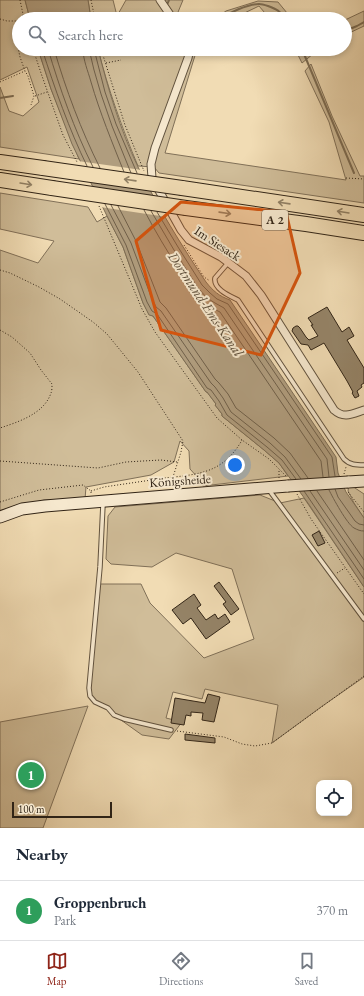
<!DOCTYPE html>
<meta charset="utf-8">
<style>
body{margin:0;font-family:"EB Garamond",serif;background:#f2f2f3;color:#1f2937}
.controls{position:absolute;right:12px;bottom:12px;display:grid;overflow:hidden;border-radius:8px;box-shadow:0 2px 6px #0003}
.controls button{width:36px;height:36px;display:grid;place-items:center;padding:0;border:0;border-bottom:1px solid #e0e1e3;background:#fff;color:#1f2937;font:20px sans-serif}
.scale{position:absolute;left:12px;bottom:10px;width:100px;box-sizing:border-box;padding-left:4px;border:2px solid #312416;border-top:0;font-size:11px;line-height:14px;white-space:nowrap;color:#312416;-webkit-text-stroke:3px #f6e8ce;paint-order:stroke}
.you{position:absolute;left:235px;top:465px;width:14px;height:14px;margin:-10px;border:3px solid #fff;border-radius:50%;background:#1a73e8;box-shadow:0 0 0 6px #1a73e833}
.badge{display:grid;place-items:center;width:26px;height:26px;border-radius:50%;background:#8f2418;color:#fff;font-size:13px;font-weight:700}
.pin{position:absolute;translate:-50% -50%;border:2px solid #fff;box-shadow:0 1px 4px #0006}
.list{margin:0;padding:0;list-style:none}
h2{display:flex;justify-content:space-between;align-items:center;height:52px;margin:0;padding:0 16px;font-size:17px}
h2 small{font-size:13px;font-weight:400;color:#747a83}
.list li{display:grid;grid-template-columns:26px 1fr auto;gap:12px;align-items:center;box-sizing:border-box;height:60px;padding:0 16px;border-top:1px solid #e0e1e3}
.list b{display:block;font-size:15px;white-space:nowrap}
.list p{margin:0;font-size:13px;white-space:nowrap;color:#747a83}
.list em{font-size:13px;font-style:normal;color:#747a83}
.icon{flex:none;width:22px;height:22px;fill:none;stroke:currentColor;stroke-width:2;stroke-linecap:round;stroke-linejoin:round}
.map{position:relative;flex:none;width:364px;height:828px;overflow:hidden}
.search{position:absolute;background:#fff;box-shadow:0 2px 6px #0003;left:12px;right:12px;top:12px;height:44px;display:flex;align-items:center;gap:10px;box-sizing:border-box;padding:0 14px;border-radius:22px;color:#747a83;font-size:15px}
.sheet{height:112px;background:#fff}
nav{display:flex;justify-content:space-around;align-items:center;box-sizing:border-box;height:56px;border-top:1px solid #e0e1e3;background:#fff;font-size:11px;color:#747a83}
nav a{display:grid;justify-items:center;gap:2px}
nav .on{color:#8f2418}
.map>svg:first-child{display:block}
.green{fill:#d0bd99;stroke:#807058}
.water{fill:#b09d7e;stroke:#7d6d54}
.pier{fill:#f1dcb4}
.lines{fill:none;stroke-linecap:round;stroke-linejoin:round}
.shore{stroke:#70604a;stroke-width:1}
.stream{stroke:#7d6d54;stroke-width:2}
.building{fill:#958468;stroke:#312416}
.service-casing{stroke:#61523e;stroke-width:5.5}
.minor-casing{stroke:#61523e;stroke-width:9}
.secondary-casing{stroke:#312416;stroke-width:13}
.motorway-casing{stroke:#312416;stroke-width:16}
.path{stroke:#312416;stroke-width:1;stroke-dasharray:1 2;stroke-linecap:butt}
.service{stroke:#f6e8ce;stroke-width:3.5}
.minor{stroke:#f6e8ce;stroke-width:7}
.secondary{stroke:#f6e8ce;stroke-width:11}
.motorway{stroke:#f1dcb4;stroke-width:14}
.secondary-bridge-casing{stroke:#312416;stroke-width:13;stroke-linecap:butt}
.motorway-bridge-casing{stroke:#312416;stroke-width:16;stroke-linecap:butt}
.secondary-bridge{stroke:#f6e8ce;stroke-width:11}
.motorway-bridge{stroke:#f1dcb4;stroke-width:14}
.oneway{stroke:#918065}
.marked{fill:#d6540d;fill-opacity:0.2;stroke:#d6540d;stroke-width:3;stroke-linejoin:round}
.labels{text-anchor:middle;stroke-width:4;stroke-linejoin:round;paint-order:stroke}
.shield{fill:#f6e8ce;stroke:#6c5f4d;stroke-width:1}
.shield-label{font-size:12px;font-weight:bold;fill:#312416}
.street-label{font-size:13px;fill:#312416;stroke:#f6e8ce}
.water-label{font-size:14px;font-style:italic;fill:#5d4e3a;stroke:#f6e8ce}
</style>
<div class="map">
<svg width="364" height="828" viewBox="0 0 364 828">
<rect width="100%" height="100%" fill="#f1dcb4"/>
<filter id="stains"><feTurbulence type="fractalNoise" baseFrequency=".005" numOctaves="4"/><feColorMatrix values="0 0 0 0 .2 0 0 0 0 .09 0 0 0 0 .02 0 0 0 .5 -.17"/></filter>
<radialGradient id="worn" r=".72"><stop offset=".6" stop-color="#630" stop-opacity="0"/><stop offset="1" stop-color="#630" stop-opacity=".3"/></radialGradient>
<path class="green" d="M0 0H25L30 19H19V49H38L51 89 79 159 0 147V87L9 111 23 116 39 102 27 67 0 80Z
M88 0H113L117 16 126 0H183L176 17 178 19H91Z
M258 1 278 2 292 19H270L259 6 232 19H215L226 11Z
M364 11V26L345 35V20Z
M98 49H197L165 153 346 180 329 122 305 71 311 64 332 116 360 176H364V203L159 173 154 167 138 166C122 128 108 89 98 49Z
M295 49H319L302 63Z
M0 193 88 207 97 222 107 216 123 247 143 303 149 314 153 316 206 392H207L216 404 215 405 222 414V416L264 450 279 463 288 476 203 486 200 480 190 469 189 451 180 441 174 462 151 475 86 487 85 499 44 500 0 511V250L38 263 54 241 0 229Z
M349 484 364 494V518L354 503 348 491Z
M260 495 280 503 304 498 364 587V677L321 707 272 743 278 705 205 689 202 699 173 692 166 718 182 722 169 739 142 735 114 715 108 708 95 702 91 696 90 689 97 584H141L150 603 204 658 254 639 232 569 176 553 152 567 111 564 106 559 108 516 115 507Z
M88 706 43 828H0V722Z"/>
<path class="water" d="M25 0H88L91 19H30Z
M38 49H98C108 89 120 129 138 167 158 207 181 245 206 282 213 291 219 296 230 300L336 457 338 473 346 492 364 518V587L310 506 279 463 264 450 222 416V414L215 405 216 404 207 392H206L153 316 149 315 143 303 123 247 107 216 72 144 51 89Z"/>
<path class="pier" d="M78 161 142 170 153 191 88 182Z
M90 186 155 196 167 217 100 207Z"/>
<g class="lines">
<path class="shore" d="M42 49C55 89 69 129 87 166
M48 49C60 89 74 129 93 167
M54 49C66 90 81 130 100 168
M83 49C83 60 88 71 91 82 100 113 112 142 124 172
M89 49 94 70 101 94 112 126 131 173
M94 49 105 92 116 124 137 173
M105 204 126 245 147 302 152 311 157 314 207 388 211 390 219 401 227 415 267 447 282 460 296 479
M111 205 131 243 152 299 156 307 161 311 211 383 215 387 223 398 231 412 270 443 285 457 301 479
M118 206 136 241 160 302 166 308 215 379 219 383 228 394 236 408 274 438 290 453 308 478
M144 210C155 231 167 251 180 271 187 281 193 292 202 301 207 306 214 309 220 312L321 461 323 477
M151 211 174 250 198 288 207 298 215 303 224 308 327 459 329 477
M157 212 178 247 202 285 210 293 217 299 228 304 332 457 335 476
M335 489 338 497 355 521 359 524 364 525
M329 490C333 498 347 524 354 528 358 530 360 531 364 531
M304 491 364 579
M310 491 364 570
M317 491 364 560"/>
<path class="stream" d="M166 7 169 0
M162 19 165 11
M220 19C229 13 247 4 259 4 262 4 265 5 268 6 276 9 281 11 285 19
M345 31 357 26 364 22
M307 49 304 54 354 173
M129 51 131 49
M0 98 13 96"/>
</g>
<path class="building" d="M327 307 342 332 349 327 354 336 347 340 364 368V383L361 385 362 387 357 391 359 396 355 398 352 393 353 392 347 381 324 343 311 350 308 345 301 344 292 331 293 328 296 326H298L300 328 306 337 309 340 318 336 311 325H313L308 318Z
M319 531 325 543 318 546 312 535Z
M219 582 239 609 231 615 223 604 226 602 214 586Z
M194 594 201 605 197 608 206 620 215 614 218 619 225 614 230 622 206 639 191 618 183 624 172 610Z
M208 694 220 697 214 722 202 720 203 713 191 712V716L186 715 184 725 171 723 175 698 205 703Z
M185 734 215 738V743L185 740Z"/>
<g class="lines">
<defs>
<path id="service" d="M228 263 215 278C213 289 230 296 238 300L344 459C350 465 356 465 364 465
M269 490 364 619
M103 504 100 567 89 688 90 696 95 702 108 708 114 715 124 719 171 730"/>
<path id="minor" d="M160 0 173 19
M190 49 188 58 155 148 151 164 152 178 181 230 189 240 221 257 246 276 261 295 334 410C344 419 352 414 364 410"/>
<path id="secondary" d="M348 482 364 481
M0 517 22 509 45 506 288 486"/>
<path id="motorway" d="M0 162 43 168
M0 180 52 188
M182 188 364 215
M186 208 306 224 364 233"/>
</defs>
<use href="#service" class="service-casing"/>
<use href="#minor" class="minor-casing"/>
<use href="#secondary" class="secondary-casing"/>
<use href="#motorway" class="motorway-casing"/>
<path class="path" d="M20 0 24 19
M91 0 95 19
M23 15 17 21 14 28 20 57 25 71 28 76 34 96 31 105
M0 19 7 21H17
M33 49 42 76 63 135 77 162
M101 49 125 125 144 171
M106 63 121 60
M0 82 9 78 25 71
M35 96 47 92
M346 178 364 179
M99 206 142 309 155 332 217 418 242 440 269 459 286 476
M184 245 204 277 210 281
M0 270 10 273 39 287 60 299 93 322 107 334 138 372 183 441 181 452 173 477
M0 330 12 337 30 353 41 370 52 384C52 387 52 391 51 393 44 414 18 422 0 428
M0 461 98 468 126 462 143 461 161 460 177 462
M344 474 346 467
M279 478V470
M91 491 104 487C124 484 145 481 165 478 182 476 201 475 216 467 227 461 236 451 242 440
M348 492 364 512
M297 494 311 519 364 594
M0 502 39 490 83 485 91 491V493
M337 573 345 568
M177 731 224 737 242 744 255 746 272 743 364 676"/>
<use href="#service" class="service"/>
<use href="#minor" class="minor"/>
<use href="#secondary" class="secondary"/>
<use href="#motorway" class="motorway"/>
<defs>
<path id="secondary-bridge" d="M288 486 348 482"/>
<path id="motorway-bridge" d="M43 168 182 188
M52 188 186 208"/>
</defs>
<use href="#secondary-bridge" class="secondary-bridge-casing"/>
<use href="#motorway-bridge" class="motorway-bridge-casing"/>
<use href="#secondary-bridge" class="secondary-bridge"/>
<use href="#motorway-bridge" class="motorway-bridge"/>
</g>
<defs><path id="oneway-shaft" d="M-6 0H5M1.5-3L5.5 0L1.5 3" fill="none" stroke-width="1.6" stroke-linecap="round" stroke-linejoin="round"/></defs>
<g class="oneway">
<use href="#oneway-shaft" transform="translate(130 180) rotate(-172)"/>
<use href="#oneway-shaft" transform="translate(26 184) rotate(9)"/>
<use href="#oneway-shaft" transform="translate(284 203) rotate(-172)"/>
<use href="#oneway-shaft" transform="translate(343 212) rotate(-171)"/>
<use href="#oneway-shaft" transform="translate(225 213) rotate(8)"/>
</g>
<path class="marked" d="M181 202 286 212 300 273 261 355 161 330 136 241Z"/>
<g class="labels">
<rect class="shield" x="262" y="210" width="26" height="20" rx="3"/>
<g class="shield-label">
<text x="275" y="224">A 2</text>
</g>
<g class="street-label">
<text transform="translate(218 243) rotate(33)" y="5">Im Siesack</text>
<text transform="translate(180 480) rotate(-4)" y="5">Königsheide</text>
</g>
<g class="water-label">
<text transform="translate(206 304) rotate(56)" y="5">Dortmund-Ems-Kanal</text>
</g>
</g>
<rect width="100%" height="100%" filter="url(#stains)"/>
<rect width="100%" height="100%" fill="url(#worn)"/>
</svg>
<div class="controls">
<button><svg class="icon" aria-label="locate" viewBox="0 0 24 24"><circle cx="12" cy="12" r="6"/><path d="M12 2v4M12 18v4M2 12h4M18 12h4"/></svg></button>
</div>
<div class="scale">100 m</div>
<div class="you"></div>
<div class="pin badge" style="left:31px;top:775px;background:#2e9e5b">1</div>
<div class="search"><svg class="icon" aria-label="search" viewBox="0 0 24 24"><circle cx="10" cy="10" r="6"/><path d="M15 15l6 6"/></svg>Search here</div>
</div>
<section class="sheet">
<h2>Nearby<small></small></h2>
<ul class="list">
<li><span class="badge" style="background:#2e9e5b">1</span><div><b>Groppenbruch</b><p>Park</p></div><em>370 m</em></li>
</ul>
</section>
<nav>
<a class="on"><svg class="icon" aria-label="map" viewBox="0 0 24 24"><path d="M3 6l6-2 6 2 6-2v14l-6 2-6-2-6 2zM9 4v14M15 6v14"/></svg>Map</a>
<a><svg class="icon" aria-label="directions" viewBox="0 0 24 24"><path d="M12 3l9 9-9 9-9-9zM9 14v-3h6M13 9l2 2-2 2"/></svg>Directions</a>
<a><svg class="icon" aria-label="saved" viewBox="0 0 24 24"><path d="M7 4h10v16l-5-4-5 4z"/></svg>Saved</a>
</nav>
